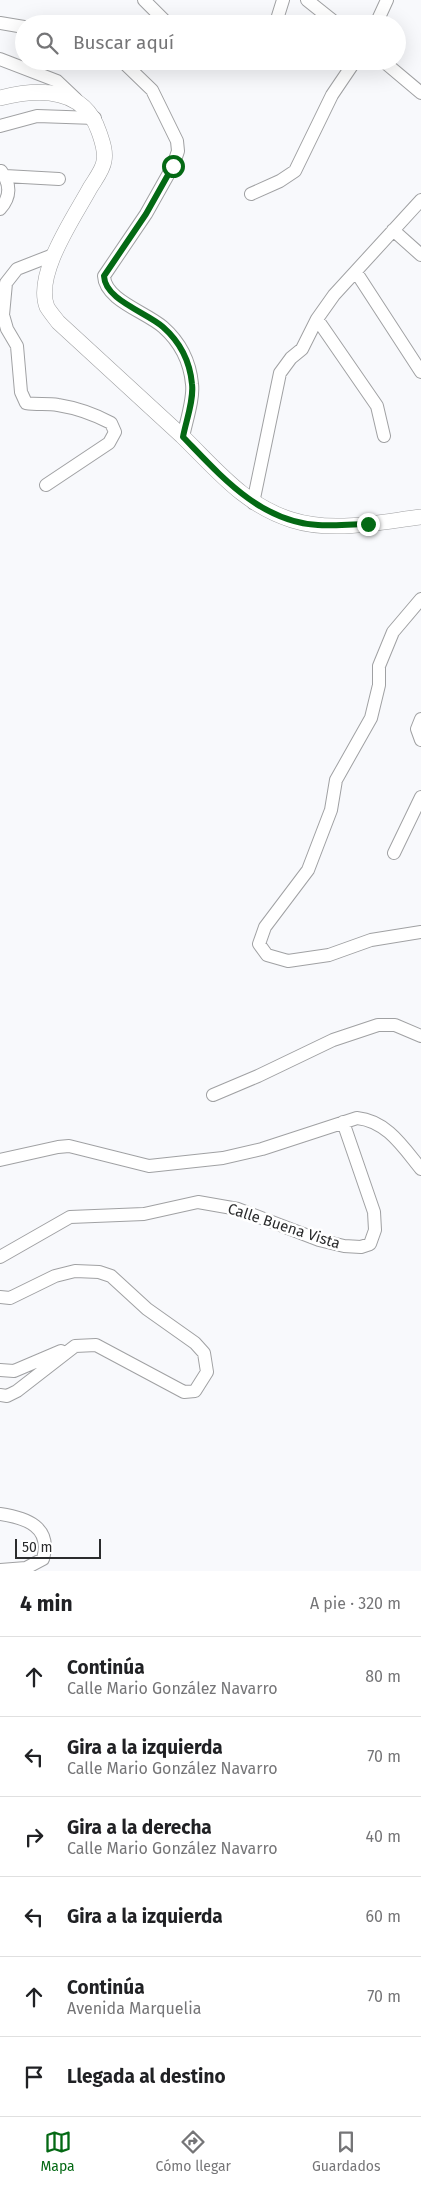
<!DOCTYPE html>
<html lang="es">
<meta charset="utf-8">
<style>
body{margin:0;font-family:"Fira Sans",sans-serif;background:#f6f6f6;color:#202124}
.scale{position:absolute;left:15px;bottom:12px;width:86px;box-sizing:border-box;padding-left:5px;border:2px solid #2b2c2d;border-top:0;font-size:14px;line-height:18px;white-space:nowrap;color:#2b2c2d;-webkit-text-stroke:4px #fff;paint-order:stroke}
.stop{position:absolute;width:15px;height:15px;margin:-11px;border:4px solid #046914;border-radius:50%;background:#fff}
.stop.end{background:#046914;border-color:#fff;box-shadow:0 1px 5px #0008}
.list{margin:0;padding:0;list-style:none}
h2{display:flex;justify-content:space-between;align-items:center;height:65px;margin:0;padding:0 20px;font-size:21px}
h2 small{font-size:16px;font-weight:400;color:#757577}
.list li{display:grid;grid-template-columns:32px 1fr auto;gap:15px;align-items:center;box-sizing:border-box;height:80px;padding:0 20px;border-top:1px solid #e0e0e0}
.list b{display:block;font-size:19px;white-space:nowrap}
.list p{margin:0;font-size:16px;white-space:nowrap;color:#757577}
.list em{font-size:16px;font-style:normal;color:#757577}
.icon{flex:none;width:28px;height:28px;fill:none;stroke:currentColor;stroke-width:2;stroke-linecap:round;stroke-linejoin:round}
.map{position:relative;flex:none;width:421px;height:1571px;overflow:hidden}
.search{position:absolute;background:#fff;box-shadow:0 5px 20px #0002;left:15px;right:15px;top:15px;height:55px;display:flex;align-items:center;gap:12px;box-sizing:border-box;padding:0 18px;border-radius:28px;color:#757577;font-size:19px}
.sheet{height:545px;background:#fff}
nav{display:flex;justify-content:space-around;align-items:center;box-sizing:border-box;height:70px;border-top:1px solid #e0e0e0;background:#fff;font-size:14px;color:#757577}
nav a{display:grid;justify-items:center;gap:2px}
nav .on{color:#046914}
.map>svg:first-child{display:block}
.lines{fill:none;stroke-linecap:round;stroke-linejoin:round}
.minor-casing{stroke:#a0a1a3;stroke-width:14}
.major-casing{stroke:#a0a1a3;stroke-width:16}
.minor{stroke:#fff;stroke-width:12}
.major{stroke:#fff;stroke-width:15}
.route{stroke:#046914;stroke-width:6}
.labels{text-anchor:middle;stroke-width:5;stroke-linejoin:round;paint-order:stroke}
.street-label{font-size:15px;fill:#2b2c2d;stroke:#fff}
</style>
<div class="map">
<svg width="421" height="1571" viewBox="0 0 421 1571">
<rect width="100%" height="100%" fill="#f8f9fc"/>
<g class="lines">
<defs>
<path id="minor" d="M144 0 168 24
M307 0 337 24
M278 16 283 0
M0 23 24 27
M376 24 387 0
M0 59 57 81 76 99
M122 61 152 90 177 141 178 151 173 166 146 214 104 276C105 300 146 312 163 327 180 342 190 362 192 384 194 398 186 422 183 437
M205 61 206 62
M383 61 421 93
M0 126 37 116 95 118
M5 176 59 179
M251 194 280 181 295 171 332 95 355 61
M0 209C11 197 11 184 1 171
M393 230 421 255
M356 272 421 372
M317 319 377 406 384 436
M46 485 109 443 115 432 111 423C94 414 77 408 58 405 47 403 37 405 26 403L21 392 17 346 7 329 3 315 6 283 17 269 53 255
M253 503 280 373 291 358 302 349 317 319 334 295 421 200
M421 599 393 632 379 666V685L371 718 336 780 331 810 308 870 265 927 259 944 267 955 288 961 329 955 371 940 421 932
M421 719 417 729 421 740
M394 853 421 797
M213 1095 258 1076 333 1040 378 1025H395L421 1036
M0 1160 58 1147 69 1146 149 1166 223 1158 262 1149 357 1118C387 1121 403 1147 421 1169
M0 1257 70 1217 144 1214 198 1202 238 1209 319 1240 344 1246 361 1247 370 1244 375 1230 374 1212 343 1122
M0 1297 10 1298 55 1276 75 1271 99 1272 111 1276 147 1309 195 1343 204 1353 207 1372 195 1391 184 1392 96 1345 75 1346 17 1391 7 1396 0 1395
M0 1370 14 1371 61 1351
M0 1514C27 1518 52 1527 43 1559L26 1568 0 1570"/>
<path id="major" d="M0 98C39 88 84 87 99 132 102 141 106 151 104 161 103 170 94 181 90 188 75 216 34 274 47 307 50 312 55 318 58 322 99 360 141 398 182 436 217 470 244 505 292 520 333 533 380 522 421 517"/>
</defs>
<use href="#minor" class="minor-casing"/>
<use href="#major" class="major-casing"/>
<use href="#minor" class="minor"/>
<use href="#major" class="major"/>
</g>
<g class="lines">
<path class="route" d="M173 166 146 214 104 276C105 300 146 312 163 327 180 342 190 362 192 384 194 400 186 421 183 437 220 475 260 522 318 525 334 526 351 524 368 524"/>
</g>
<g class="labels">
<g class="street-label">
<text transform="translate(284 1226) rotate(18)" y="5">Calle Buena Vista</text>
</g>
</g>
</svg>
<div class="scale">50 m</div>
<div class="stop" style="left:173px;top:166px"></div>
<div class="stop end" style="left:368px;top:524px"></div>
<div class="search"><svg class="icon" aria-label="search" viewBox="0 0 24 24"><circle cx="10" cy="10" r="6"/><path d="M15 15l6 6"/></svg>Buscar aquí</div>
</div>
<section class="sheet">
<h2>4 min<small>A pie · 320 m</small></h2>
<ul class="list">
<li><svg class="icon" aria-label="ahead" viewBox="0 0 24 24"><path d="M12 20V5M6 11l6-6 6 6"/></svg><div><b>Continúa</b><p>Calle Mario González Navarro</p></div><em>80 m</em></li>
<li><svg class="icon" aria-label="left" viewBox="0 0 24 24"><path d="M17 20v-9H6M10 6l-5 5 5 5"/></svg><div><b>Gira a la izquierda</b><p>Calle Mario González Navarro</p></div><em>70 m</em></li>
<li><svg class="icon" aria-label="right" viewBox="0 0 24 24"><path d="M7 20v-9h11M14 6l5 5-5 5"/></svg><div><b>Gira a la derecha</b><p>Calle Mario González Navarro</p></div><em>40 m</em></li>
<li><svg class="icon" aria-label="left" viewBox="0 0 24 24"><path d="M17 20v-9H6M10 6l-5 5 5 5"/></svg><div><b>Gira a la izquierda</b></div><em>60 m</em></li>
<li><svg class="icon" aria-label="ahead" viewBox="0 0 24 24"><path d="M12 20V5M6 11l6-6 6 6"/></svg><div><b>Continúa</b><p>Avenida Marquelia</p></div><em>70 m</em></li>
<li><svg class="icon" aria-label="arrive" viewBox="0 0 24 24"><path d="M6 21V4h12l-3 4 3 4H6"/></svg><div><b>Llegada al destino</b></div></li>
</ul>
</section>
<nav>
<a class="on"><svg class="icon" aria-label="map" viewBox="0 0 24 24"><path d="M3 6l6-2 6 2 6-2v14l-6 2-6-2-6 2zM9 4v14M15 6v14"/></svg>Mapa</a>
<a><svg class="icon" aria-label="directions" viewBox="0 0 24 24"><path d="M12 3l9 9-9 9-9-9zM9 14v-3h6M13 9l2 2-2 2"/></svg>Cómo llegar</a>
<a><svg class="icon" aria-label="saved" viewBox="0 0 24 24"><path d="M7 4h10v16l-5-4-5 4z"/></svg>Guardados</a>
</nav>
